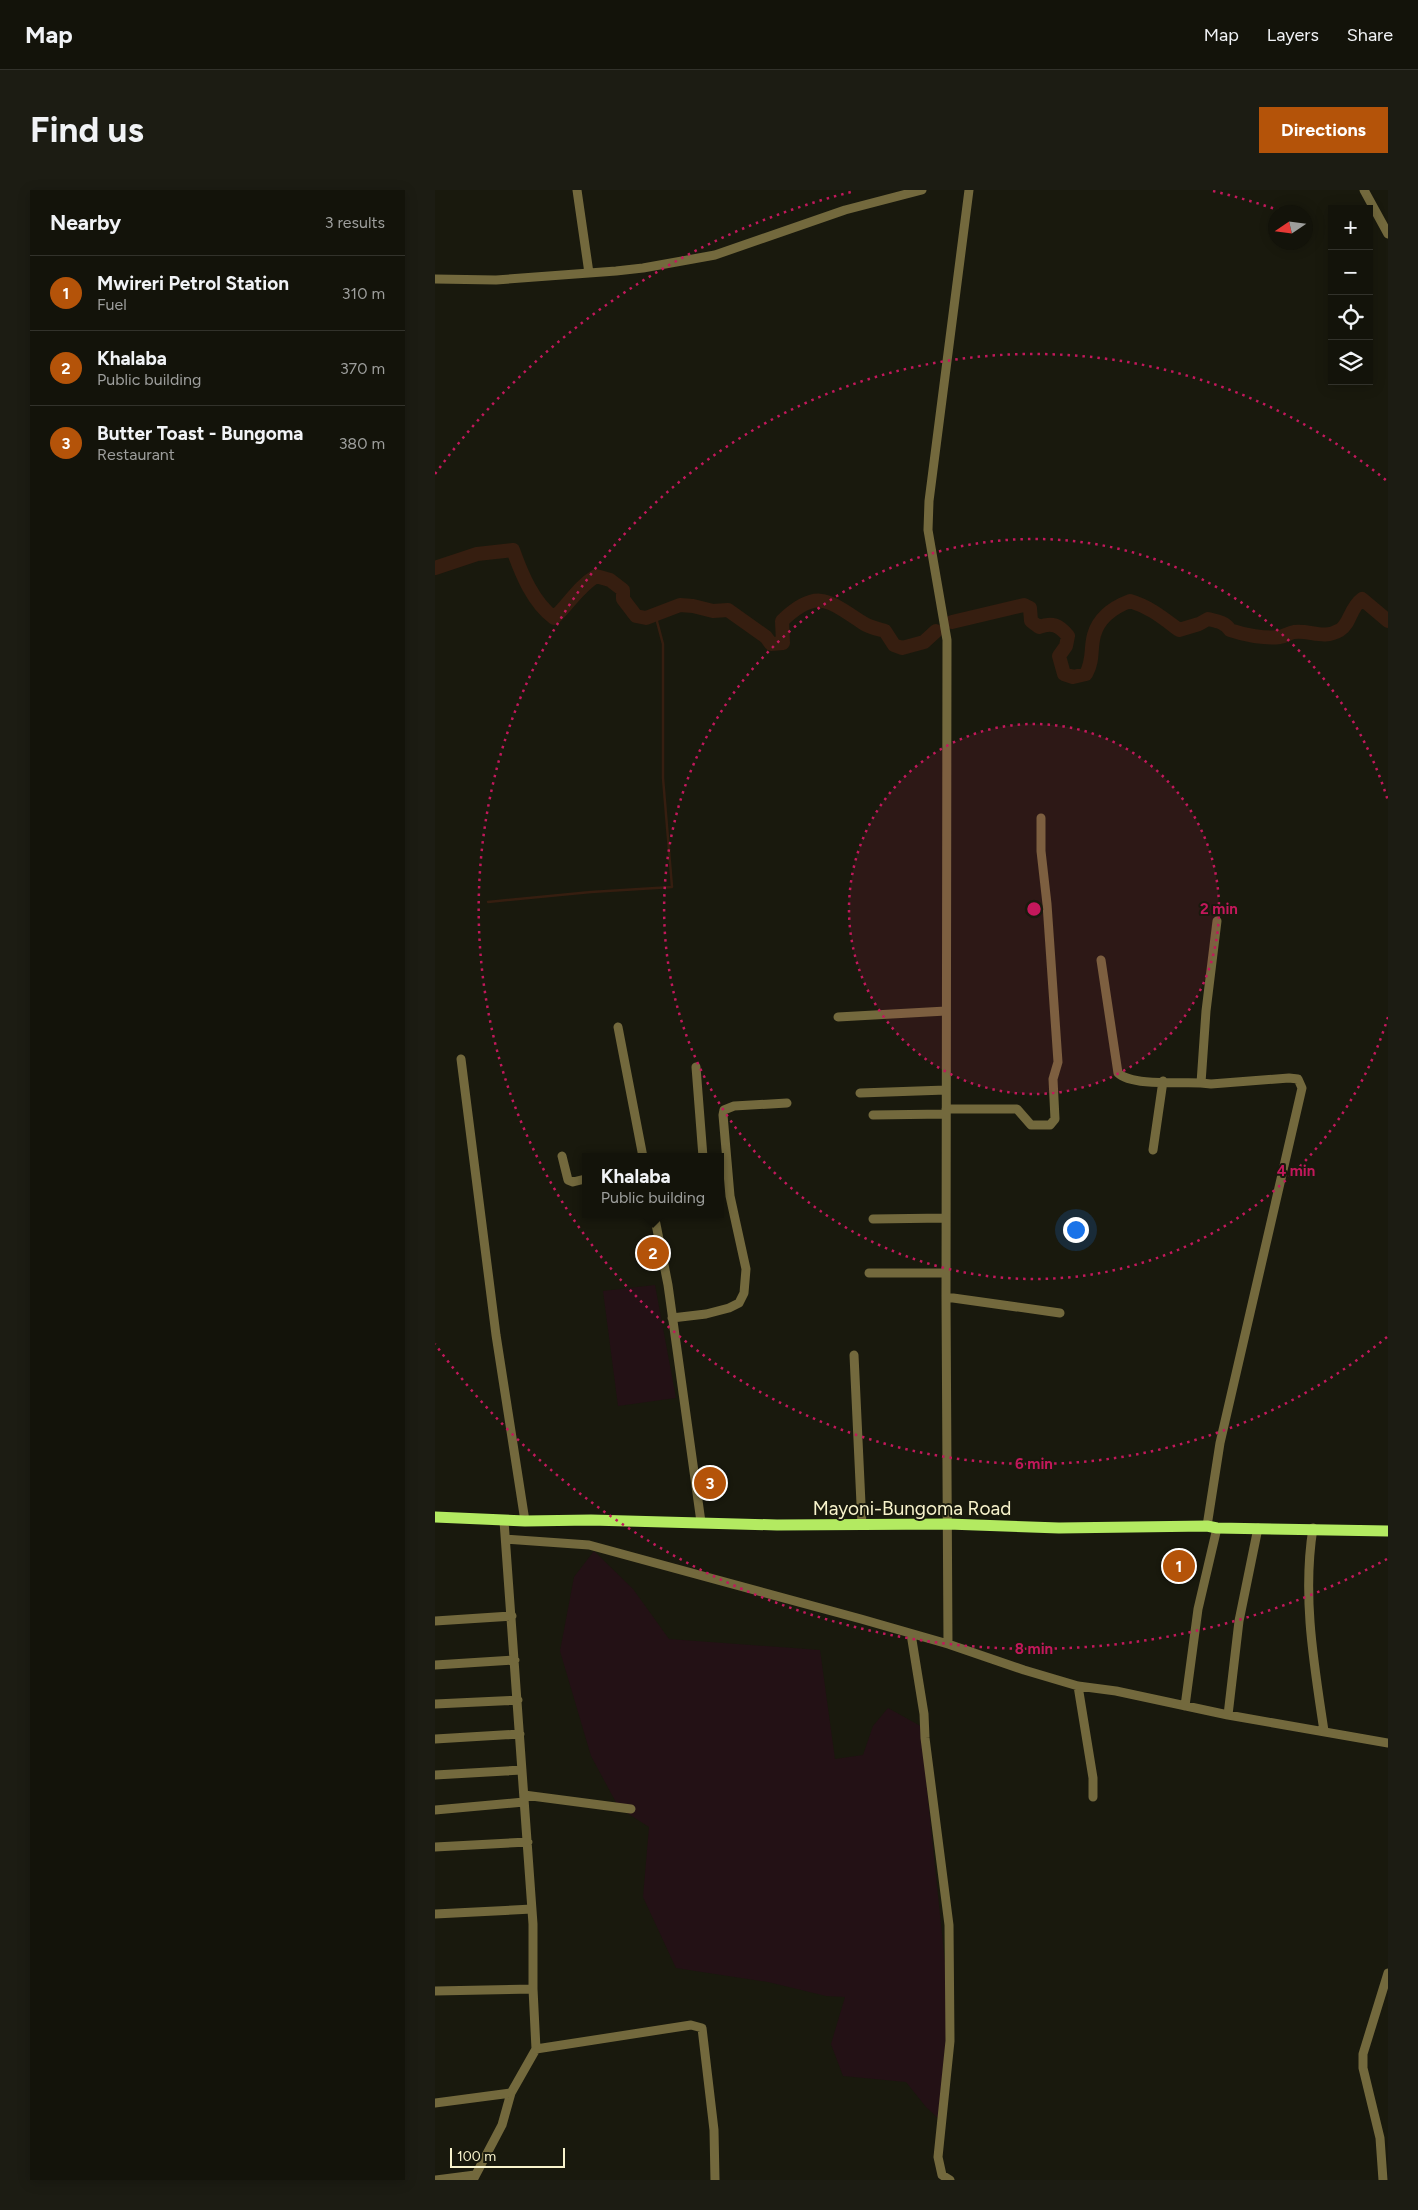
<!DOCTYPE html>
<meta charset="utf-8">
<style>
body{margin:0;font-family:Figtree,sans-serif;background:#1c1c13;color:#f1f3f6}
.controls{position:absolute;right:15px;top:15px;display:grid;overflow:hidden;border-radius:0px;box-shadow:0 2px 12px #0003}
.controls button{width:45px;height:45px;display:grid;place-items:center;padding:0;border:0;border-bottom:1px solid #32322b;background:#13130a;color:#f1f3f6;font:25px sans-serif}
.compass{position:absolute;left:833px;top:15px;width:45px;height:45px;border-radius:50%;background:#13130a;box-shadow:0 2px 12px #0003;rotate:257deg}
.scale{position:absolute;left:15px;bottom:12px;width:115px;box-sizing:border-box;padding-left:5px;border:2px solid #f8f3cc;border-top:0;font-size:14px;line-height:18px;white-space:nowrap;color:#f8f3cc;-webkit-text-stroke:4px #19190d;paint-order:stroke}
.you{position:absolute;left:640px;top:1039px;width:18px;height:18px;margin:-12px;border:4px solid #fff;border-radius:50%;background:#1a73e8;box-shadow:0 0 0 8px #1a73e833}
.badge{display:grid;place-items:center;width:32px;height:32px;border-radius:50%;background:#b45309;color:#fff;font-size:16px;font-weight:700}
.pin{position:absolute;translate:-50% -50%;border:2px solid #fff;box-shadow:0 1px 5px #0006}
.popup{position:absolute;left:147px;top:963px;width:142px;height:65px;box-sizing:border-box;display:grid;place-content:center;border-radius:0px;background:#13130a;filter:drop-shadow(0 1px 4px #0005);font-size:16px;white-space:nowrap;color:#9d9e9c}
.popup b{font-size:19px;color:#f1f3f6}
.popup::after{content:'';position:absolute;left:50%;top:100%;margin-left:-10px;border:10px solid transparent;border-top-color:#13130a}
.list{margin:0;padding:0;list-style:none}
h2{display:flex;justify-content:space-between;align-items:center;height:65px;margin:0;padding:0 20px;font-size:21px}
h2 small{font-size:16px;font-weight:400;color:#9d9e9c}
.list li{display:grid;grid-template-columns:32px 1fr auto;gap:15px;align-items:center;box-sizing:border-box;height:75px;padding:0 20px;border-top:1px solid #32322b}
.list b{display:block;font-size:19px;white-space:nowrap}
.list p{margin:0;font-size:16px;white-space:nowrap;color:#9d9e9c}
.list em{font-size:16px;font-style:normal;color:#9d9e9c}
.icon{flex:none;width:28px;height:28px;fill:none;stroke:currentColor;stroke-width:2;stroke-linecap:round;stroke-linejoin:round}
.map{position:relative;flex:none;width:953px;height:1990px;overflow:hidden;border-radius:0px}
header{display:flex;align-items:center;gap:30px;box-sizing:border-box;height:70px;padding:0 25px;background:#13130a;border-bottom:1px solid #32322b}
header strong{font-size:24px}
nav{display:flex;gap:28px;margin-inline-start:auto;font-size:18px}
.intro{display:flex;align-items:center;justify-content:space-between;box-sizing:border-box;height:120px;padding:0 30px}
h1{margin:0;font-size:35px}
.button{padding:12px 22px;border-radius:0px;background:#b45309;color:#fff;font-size:18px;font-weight:700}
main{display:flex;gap:30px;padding:0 30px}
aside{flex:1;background:#13130a;border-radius:0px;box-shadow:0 2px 12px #0003}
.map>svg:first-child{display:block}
.green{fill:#231115}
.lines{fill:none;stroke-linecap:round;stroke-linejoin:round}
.stream{stroke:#361e10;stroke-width:2.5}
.river{stroke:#361e10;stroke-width:14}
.minor{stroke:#73693d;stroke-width:9}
.major{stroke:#b3ea61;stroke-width:11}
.ring{fill:none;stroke:#c2185b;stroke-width:2.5;stroke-dasharray:2.5 5}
.labels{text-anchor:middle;stroke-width:4;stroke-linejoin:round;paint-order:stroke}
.street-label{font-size:19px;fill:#f8f3cc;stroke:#19190d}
.centre{fill:#c2185b;stroke:#19190d;stroke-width:2.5}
.ring-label{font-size:15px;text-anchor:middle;font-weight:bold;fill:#c2185b;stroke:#19190d;stroke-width:4;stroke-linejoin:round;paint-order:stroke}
</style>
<header>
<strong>Map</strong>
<nav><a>Map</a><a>Layers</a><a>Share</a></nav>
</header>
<div class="intro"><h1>Find us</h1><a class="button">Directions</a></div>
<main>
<aside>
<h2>Nearby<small>3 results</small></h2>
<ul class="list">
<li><span class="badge">1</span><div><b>Mwireri Petrol Station</b><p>Fuel</p></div><em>310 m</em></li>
<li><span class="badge">2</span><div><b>Khalaba</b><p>Public building</p></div><em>370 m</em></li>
<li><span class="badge">3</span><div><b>Butter Toast - Bungoma</b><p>Restaurant</p></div><em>380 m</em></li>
</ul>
</aside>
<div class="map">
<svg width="953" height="1990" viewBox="0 0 953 1990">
<rect width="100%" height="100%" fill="#19190d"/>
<path class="green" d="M220 1095 241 1208 183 1216 168 1101Z
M159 1361 198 1399 234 1449 385 1460 400 1569 428 1565 438 1536 453 1518 489 1538 491 1589 513 1802 507 1932 491 1917 471 1892 408 1886 396 1854 410 1807 391 1806 333 1792 241 1778 208 1707 214 1637 184 1618 156 1566 125 1461 139 1387Z"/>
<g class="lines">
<path class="stream" d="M53 712 156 702 237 697 228 588V454L220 424"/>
<path class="river" d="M0 378 42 364 78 360C87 385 98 412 119 428 134 414 143 397 161 386L175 390 188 400V409L201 426 211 428 245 415 258 416 278 421 293 420 331 447 336 454 348 453 347 431C382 397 394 411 428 433 434 437 443 439 450 441L459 455 467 458 489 452 501 441
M517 432 589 415 595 418 596 431 604 437C617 432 624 435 633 446L631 456 624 466 629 484 638 487 651 484C659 469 655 460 659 445 664 427 679 417 695 411 715 417 728 428 744 440L764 434 773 429C781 431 790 432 795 440 809 445 830 449 845 447 850 446 854 443 859 442 876 440 888 450 905 440 915 434 915 418 927 409L953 431"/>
<path class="minor" d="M142 0 154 83
M929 0 953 44
M0 89 61 90 181 81 208 78 280 65 410 20 487 0
M666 770 683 883C696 896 746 892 766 893
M403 827 511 821
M183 837 208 967
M26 869 61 1145 90 1331
M261 877 268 967
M425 903 511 900
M511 919H582L596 935H615L620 929 618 889 623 872 612 714 606 661V628
M438 925 511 924
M718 960 728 891
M127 966 133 990 138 992 150 989
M219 1024 233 1095 266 1332
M438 1029 511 1028
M434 1083H511
M511 1107 625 1123
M237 1128 271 1124 294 1118 304 1113 309 1103 311 1079 295 1006 288 925 289 920 299 916 352 913
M419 1165 427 1335
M772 1336 785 1253 867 898 863 889 854 888 776 894 766 893 771 821 782 731
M878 1338C867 1406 879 1474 889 1541
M71 1349 154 1355 426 1429 513 1454 589 1480 643 1496 681 1501 793 1525 953 1553
M0 1431 77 1426
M476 1444 489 1524 490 1548 514 1735 515 1851 503 1967 507 1985 515 1990
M513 1454 511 1107 512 450 493 340 494 311 534 0
M0 1475 80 1470
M643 1496 658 1588V1607
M0 1514 83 1510
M750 1516 763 1419 782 1338
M793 1525 804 1431 823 1338
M0 1549 85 1544
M0 1585 87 1580
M89 1605 196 1619
M0 1620 89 1612
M0 1657 93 1652
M0 1724 97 1719
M0 1801 98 1799
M101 1859 256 1835 267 1838 279 1940 280 1990
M0 1913 76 1903
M1 1990 40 1985
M38 1990 67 1935 76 1903 101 1859 98 1799V1734L69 1331
M948 1990 945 1948 928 1878V1864L953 1783"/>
<path class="major" d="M0 1327 90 1331 156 1330 342 1335 513 1334 624 1338 772 1336 782 1338 953 1341"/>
</g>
<circle cx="599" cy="719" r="185" fill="#c2185b" fill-opacity=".12"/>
<g class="ring">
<circle cx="599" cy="719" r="185"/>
<path d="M953 827A370 370 0 1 1 953 611"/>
<path d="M952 1147A555 555 0 1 1 952 291"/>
<path d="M952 1369A740 740 0 0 1 0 1154M0 284A740 740 0 0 1 420 1M778 1A740 740 0 0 1 846 21"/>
</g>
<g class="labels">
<g class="street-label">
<text x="477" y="1325">Mayoni-Bungoma Road</text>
</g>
</g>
<circle cx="599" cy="719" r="8" class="centre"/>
<g class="ring-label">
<text x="784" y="724">2 min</text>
<text x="861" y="986">4 min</text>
<text x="599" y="1279">6 min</text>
<text x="599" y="1464">8 min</text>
</g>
</svg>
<div class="controls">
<button>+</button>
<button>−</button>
<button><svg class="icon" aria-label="locate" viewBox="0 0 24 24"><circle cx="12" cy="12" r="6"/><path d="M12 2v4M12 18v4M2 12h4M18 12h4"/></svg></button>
<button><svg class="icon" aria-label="layers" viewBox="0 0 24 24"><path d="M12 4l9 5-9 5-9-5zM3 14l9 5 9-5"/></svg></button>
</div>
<svg class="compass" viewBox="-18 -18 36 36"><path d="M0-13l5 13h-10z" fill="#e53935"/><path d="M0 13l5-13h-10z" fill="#9d9e9c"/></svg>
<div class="scale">100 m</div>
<div class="you"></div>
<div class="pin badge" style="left:744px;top:1376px">1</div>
<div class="pin badge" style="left:218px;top:1063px">2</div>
<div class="popup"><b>Khalaba</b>Public building</div>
<div class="pin badge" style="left:275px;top:1293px">3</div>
</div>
</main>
